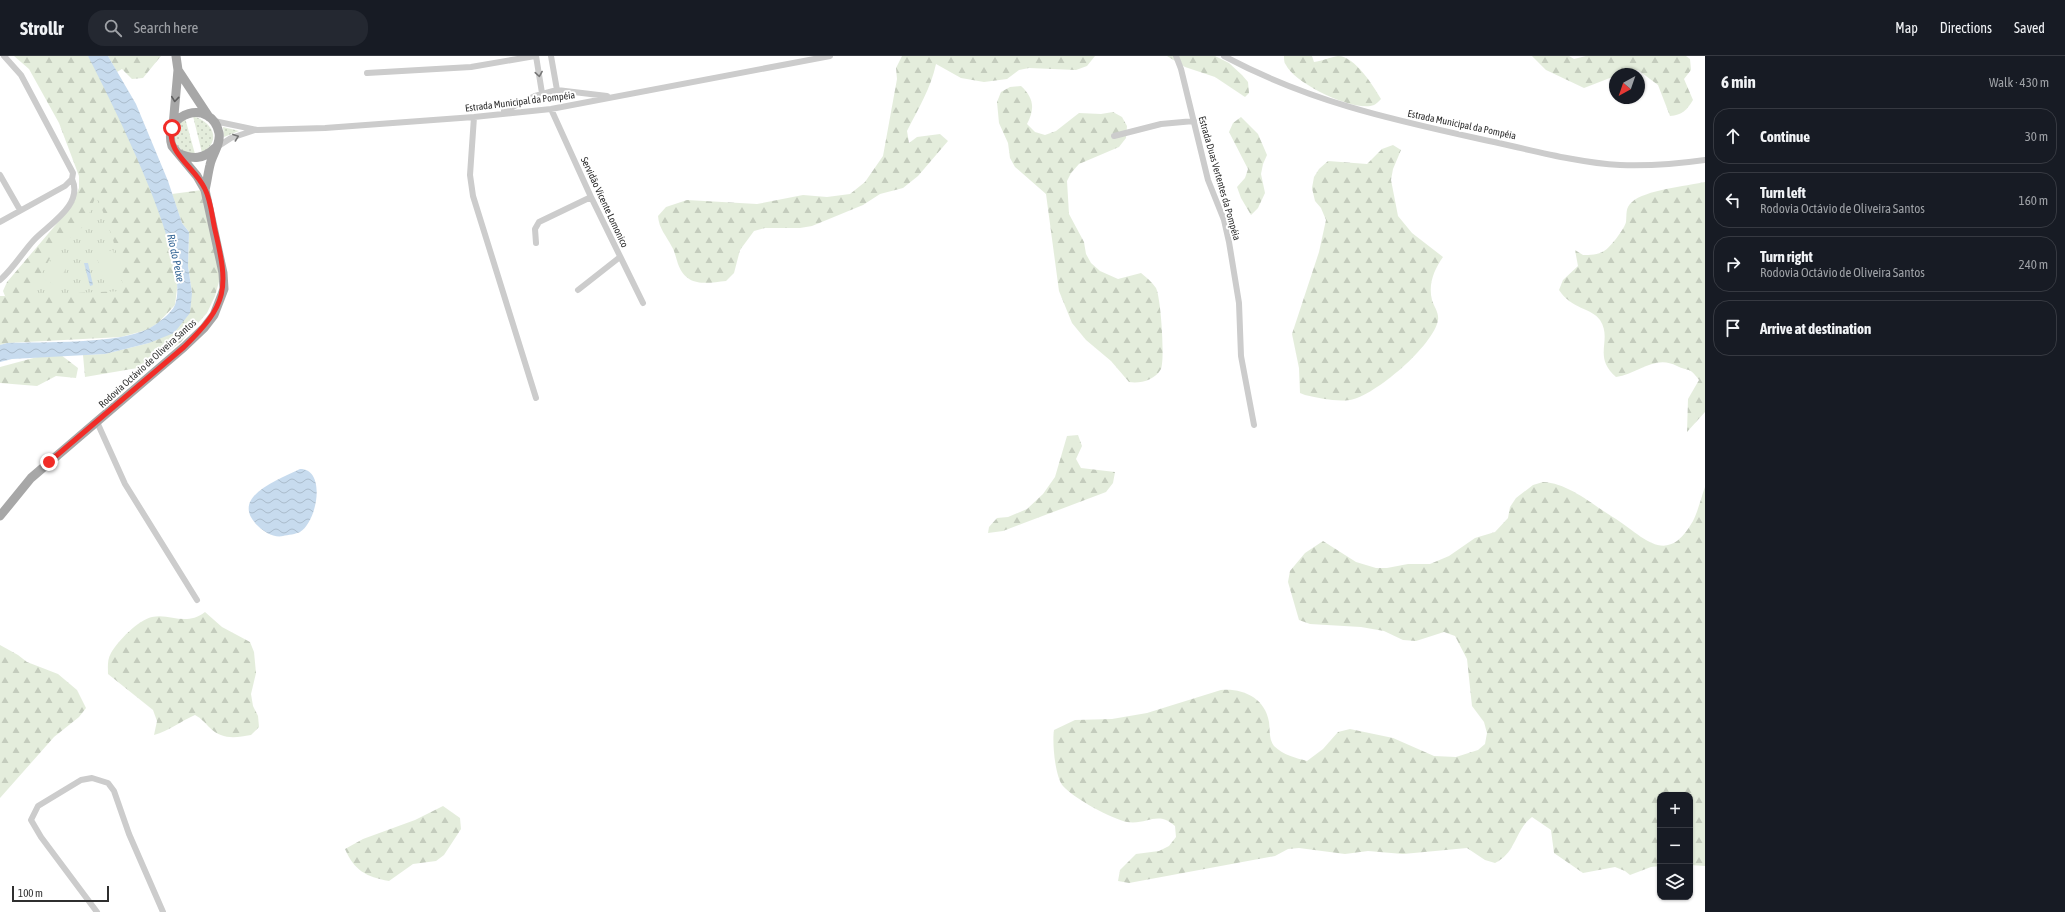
<!DOCTYPE html>
<meta charset="utf-8">
<style>
body{margin:0;font-family:"Asap Condensed",sans-serif;background:#242831;color:#f1f3f6}
.controls{position:absolute;right:12px;bottom:12px;display:grid;overflow:hidden;border-radius:8px;box-shadow:0 1px 3px #0004}
.controls button{width:36px;height:36px;display:grid;place-items:center;padding:0;border:0;border-bottom:1px solid #363941;background:#171b24;color:#f1f3f6;font:20px sans-serif}
.compass{position:absolute;left:1609px;top:12px;width:36px;height:36px;border-radius:50%;background:#171b24;box-shadow:0 1px 3px #0004;rotate:220deg}
.scale{position:absolute;left:12px;bottom:10px;width:97px;box-sizing:border-box;padding-left:4px;border:2px solid #2f2f2f;border-top:0;font-size:11px;line-height:14px;white-space:nowrap;color:#2f2f2f;-webkit-text-stroke:3px #fff;paint-order:stroke}
.stop{position:absolute;width:12px;height:12px;margin:-9px;border:3px solid #f12c27;border-radius:50%;background:#fff}
.stop.end{background:#f12c27;border-color:#fff;box-shadow:0 1px 4px #0008}
.list{margin:0;padding:0;list-style:none}
h2{display:flex;justify-content:space-between;align-items:center;height:52px;margin:0;padding:0 16px;font-size:17px}
h2 small{font-size:13px;font-weight:400;color:#9ea1a6}
.list li{display:grid;grid-template-columns:26px 1fr auto;gap:12px;align-items:center;box-sizing:border-box;height:56px;margin:0 8px 8px;padding:0 8px;border:1px solid #363941;border-radius:16px}
.list b{display:block;font-size:15px;white-space:nowrap}
.list p{margin:0;font-size:13px;white-space:nowrap;color:#9ea1a6}
.list em{font-size:13px;font-style:normal;color:#9ea1a6}
.icon{flex:none;width:22px;height:22px;fill:none;stroke:currentColor;stroke-width:2;stroke-linecap:round;stroke-linejoin:round}
.map{position:relative;flex:none;width:1705px;height:856px;overflow:hidden}
header{display:flex;align-items:center;gap:24px;box-sizing:border-box;height:56px;padding:0 20px;background:#171b24;border-bottom:1px solid #363941}
header strong{font-size:19px}
nav{display:flex;gap:22px;margin-inline-start:auto;font-size:14px}
.search{width:280px;height:36px;background:#242831;display:flex;align-items:center;gap:10px;box-sizing:border-box;padding:0 14px;border-radius:16px;color:#9ea1a6;font-size:15px}
main{display:flex}
aside{flex:1;background:#171b24}
.map>svg:first-child{display:block}
.grass{fill:url(#grass-dots)}
.forest{fill:url(#forest-firs)}
.park{fill:url(#park-tufts)}
.pitch{fill:#e4eddc}
.water{fill:url(#water-waves)}
.lines{fill:none;stroke-linecap:round;stroke-linejoin:round}
.minor{stroke:#ccc;stroke-width:6}
.primary{stroke:#a7a7a7;stroke-width:9}
.oneway{stroke:#767676}
.oneway2{stroke:#5f5f5f}
.route{stroke:#f12c27;stroke-width:5}
.labels{text-anchor:middle;stroke-width:4;stroke-linejoin:round;paint-order:stroke}
.street-label{font-size:10px;fill:#2f2f2f;stroke:#fff}
.water-label{font-size:11px;font-style:italic;fill:#376897;stroke:#fff}
</style>
<header>
<strong>Strollr</strong>
<div class="search"><svg class="icon" aria-label="search" viewBox="0 0 24 24"><circle cx="10" cy="10" r="6"/><path d="M15 15l6 6"/></svg>Search here</div>
<nav><a>Map</a><a>Directions</a><a>Saved</a></nav>
</header>
<main>
<div class="map">
<svg width="1705" height="856" viewBox="0 0 1705 856">
<defs>
<pattern id="grass-dots" width="8" height="8" patternUnits="userSpaceOnUse"><rect width="8" height="8" fill="#e4eddc"/><path d="M2 2h.1M6 6h.1" fill="none" stroke="#c4ccbd" stroke-width="1.8" stroke-linecap="round"/></pattern>
<pattern id="forest-firs" width="22" height="20" patternUnits="userSpaceOnUse"><rect width="22" height="20" fill="#e4eddc"/><path d="M5 1l3.5 6h-7zM16 11l3.5 6h-7z" fill="#c4ccbd"/></pattern>
<pattern id="park-tufts" width="24" height="20" patternUnits="userSpaceOnUse"><rect width="24" height="20" fill="#e4eddc"/><path d="M3 7l-1-3M5 7V3M7 7l1-3M15 17l-1-3M17 17v-4M19 17l1-3" fill="none" stroke="#c4ccbd"/></pattern>
<pattern id="water-waves" width="16" height="10" patternUnits="userSpaceOnUse"><rect width="16" height="10" fill="#c7dbee"/><path d="M0 5q4-4 8 0t8 0" fill="none" stroke="#abbccc"/></pattern>
</defs>
<rect width="100%" height="100%" fill="#fff"/>
<path class="grass" d="M193 60C212 66 223 84 202 97Z
M185 62 195 98C181 98 169 85 176 72 178 68 182 65 185 62Z
M223 71 239 75 224 81Z"/>
<path class="forest" d="M14 0H88L94 8 154 133 167 175 178 224 175 249 158 267 147 274 121 281 7 287 0 289V240H5L3 235 7 226 71 151 79 132V120L59 67 29 13Z
M108 0H161L143 22 132 23 122 13 117 16Z
M902 0H1095L1087 10 1076 14 1029 12 1019 14 1007 23 984 26 961 22 936 8C931 32 918 53 907 75L909 87 917 81 940 78 948 85 918 120 903 132 880 138 863 149 812 170 800 172H765L754 175 740 194 734 217 726 225C707 227 687 232 678 208 676 202 675 196 672 191 666 179 659 173 658 160L666 151 687 144 757 148 803 139 827 141 850 138 865 126 883 100 897 23 896 12Z
M1167 0H1215L1229 7 1242 19 1248 26 1249 37 1245 41 1215 21 1185 11Z
M1284 0H1312L1314 6C1322 5 1331 1 1338 0 1355 0 1374 31 1381 43 1379 45 1376 48 1374 49 1355 57 1294 27 1286 9 1284 7 1284 3 1284 0Z
M1532 0H1569L1574 3 1586 0H1686L1690 3 1691 14 1684 23 1693 44C1687 54 1682 59 1670 60L1658 29 1638 14 1625 18H1615V20L1584 32 1546 14Z
M1021 30C1034 42 1035 53 1027 68L1035 76 1045 79 1056 75 1079 57 1101 58 1113 56 1122 61 1127 70 1126 82 1119 91 1079 108 1071 117 1067 125 1069 158 1084 186 1086 198 1091 207 1100 215 1118 223 1141 217C1146 221 1152 226 1156 232 1161 242 1165 303 1161 313 1155 324 1140 328 1129 326L1111 305 1086 284 1072 267 1059 235 1046 138 1015 111 1010 102 1008 87 999 67 997 46 1001 36 1010 31Z
M1241 61 1258 78 1267 99 1263 108 1261 118 1265 137 1258 152 1251 159 1241 142 1237 131 1245 122 1248 113 1229 76 1233 67Z
M1393 89 1401 94 1393 113 1391 124 1398 160 1412 177 1443 201C1434 214 1428 228 1432 244 1434 251 1439 256 1438 264 1434 289 1375 340 1350 344 1335 346 1320 342 1305 339L1300 337 1299 312 1292 278 1319 196 1326 164 1321 152 1315 145 1312 132 1314 121 1319 113 1328 105 1367 108 1382 93Z
M1705 126V356L1687 376 1688 343 1699 324C1689 310 1689 316 1677 310 1655 298 1638 318 1616 321 1592 300 1613 284 1600 264 1592 252 1571 253 1559 234L1563 224 1578 210 1575 194 1583 199C1590 199 1598 199 1604 195 1610 192 1625 172 1626 166 1627 158 1625 152 1632 146 1645 134 1686 130 1705 126Z
M202 134 220 222 215 240 207 257 181 286 149 310 85 321 83 299 105 298 149 287 192 237 188 210 189 176 182 167 172 138Z
M52 297 61 299 78 312 76 322 56 320 37 330 0 327V311Z
M1078 379 1082 390 1076 403 1081 412 1115 416 1113 427 1106 436 1003 475 988 477 989 471 997 462 1008 461 1027 453 1043 438 1055 421 1067 380Z
M1543 426C1569 427 1594 450 1616 463 1645 482 1667 511 1693 465 1698 455 1701 442 1705 431V810L1690 809V739H1660V810L1651 811 1630 819 1625 815 1615 811 1583 817 1554 797 1551 774 1532 761C1514 775 1517 796 1495 807L1485 804 1467 792 1403 798 1368 795 1345 798 1299 792 1288 793 1275 800 1129 827 1118 825 1120 814 1136 798 1159 795 1169 790 1176 781 1175 770C1157 754 1148 769 1127 766 1112 763 1073 742 1063 730 1055 721 1052 686 1054 674L1075 664 1112 663 1147 657 1221 634C1243 632 1265 642 1269 666 1270 674 1269 684 1274 690 1283 699 1296 702 1307 705L1323 693 1338 676 1350 673 1393 682 1434 700 1456 701 1478 694 1485 688 1487 677 1484 666 1472 650 1467 603 1455 580 1444 576 1416 585 1403 584 1384 575 1361 571 1310 568 1299 564 1288 526 1290 515 1305 497 1323 485 1356 506 1376 512H1387L1408 508H1430L1449 500 1475 482 1495 476 1508 462 1510 451 1516 442 1533 429Z
M205 556 222 571 250 586 254 596 256 617 251 638 253 650 258 660 259 671 251 679C235 682 222 684 209 671 204 666 202 663 195 659 181 665 169 675 154 679L157 665 153 654 108 618C108 611 107 604 111 597 118 585 138 564 152 561 171 557 185 571 205 556Z
M0 589 18 599 27 606 58 618 77 634 86 652 79 661 54 681 0 742Z
M443 750 460 762 461 773 444 799 436 805 413 808 389 825C366 821 354 814 345 793L363 783 415 764Z"/>
<path class="park" d="M96 139C109 169 121 202 123 235L30 239 54 195 85 169Z"/>
<path class="pitch" d="M113 194 121 226 106 230 96 199Z
M54 198 69 207 56 230 42 222Z"/>
<path class="water" d="M88 0H108L136 48 168 125 182 167 189 176 188 210 192 237 190 257 174 277 149 287 105 298 12 303 0 306V289L7 287C43 286 118 288 148 273 157 268 171 258 175 249 192 204 111 45 88 0Z
M84 207H88L93 229 90 230Z
M300 413C327 413 317 466 300 476 296 478 288 479 283 480 274 482 264 476 258 470 228 441 278 424 300 413Z"/>
<g class="lines">
<path class="minor" d="M536 0 542 37
M551 0 557 34
M1176 0 1181 13 1208 124 1224 164 1229 186 1239 247 1241 300 1254 369
M1224 0C1308 45 1389 63 1480 83 1524 92 1576 107 1620 109 1648 110 1677 108 1705 104
M367 17 471 11 535 0
M551 53 591 141 643 247
M504 55 535 40 557 34 607 40
M474 61 470 119 473 140 536 342
M214 65 257 74 325 72 474 61 551 53 830 0
M1114 80 1161 68 1194 65
M217 91 231 82 255 74
M0 119 20 154
M0 166 65 130 72 123 73 117 21 19 4 0
M536 187 535 173 539 166 591 141
M0 224C13 213 22 197 34 184 48 169 84 149 72 123
M578 234 620 201
M97 366 125 428 197 544
M97 856 41 781 31 764 38 750 81 724 92 722 108 727 114 735 129 778 163 856"/>
<path class="primary" d="M178 14 209 61
M173 70 178 14 176 0
M178 97C193 104 204 103 215 92
M0 460 31 422 184 291 204 272 214 259 224 233 223 217 205 134 197 120 172 90C161 56 212 42 219 77 221 88 212 99 210 109 208 117 207 126 205 134"/>
</g>
<defs><path id="oneway-chevron" d="M-2-3.5L2.5 0L-2 3.5" fill="none" stroke-width="1.6" stroke-linecap="round" stroke-linejoin="round"/></defs>
<g class="oneway">
<use href="#oneway-chevron" transform="translate(539 18) rotate(81)"/>
<use href="#oneway-chevron" transform="translate(236 81) rotate(-20)"/>
</g>
<use class="oneway2" href="#oneway-chevron" transform="translate(175 43) rotate(96)"/>
<g class="lines">
<path class="route" d="M49 406 184 291C228 248 229 233 215 174 212 161 211 145 205 133 195 111 166 97 172 72"/>
</g>
<g class="labels">
<g class="street-label">
<text transform="translate(520 45) rotate(-7)" y="4">Estrada Municipal da Pompéia</text>
<text transform="translate(1462 68) rotate(12)" y="4">Estrada Municipal da Pompéia</text>
<text transform="translate(1220 122) rotate(74)" y="4">Estrada Duas Vertentes da Pompéia</text>
<text transform="translate(605 146) rotate(65)" y="4">Servidão Vicente Lomonico</text>
<text transform="translate(147 307) rotate(-42)" y="4">Rodovia Octávio de Oliveira Santos</text>
</g>
<g class="water-label">
<text transform="translate(176 202) rotate(78)" y="4">Rio do Peixe</text>
</g>
</g>
</svg>
<div class="controls">
<button>+</button>
<button>−</button>
<button><svg class="icon" aria-label="layers" viewBox="0 0 24 24"><path d="M12 4l9 5-9 5-9-5zM3 14l9 5 9-5"/></svg></button>
</div>
<svg class="compass" viewBox="-18 -18 36 36"><path d="M0-13l5 13h-10z" fill="#e53935"/><path d="M0 13l5-13h-10z" fill="#9ea1a6"/></svg>
<div class="scale">100 m</div>
<div class="stop" style="left:172px;top:72px"></div>
<div class="stop end" style="left:49px;top:406px"></div>
</div>
<aside>
<h2>6 min<small>Walk · 430 m</small></h2>
<ul class="list">
<li><svg class="icon" aria-label="ahead" viewBox="0 0 24 24"><path d="M12 20V5M6 11l6-6 6 6"/></svg><div><b>Continue</b></div><em>30 m</em></li>
<li><svg class="icon" aria-label="left" viewBox="0 0 24 24"><path d="M17 20v-9H6M10 6l-5 5 5 5"/></svg><div><b>Turn left</b><p>Rodovia Octávio de Oliveira Santos</p></div><em>160 m</em></li>
<li><svg class="icon" aria-label="right" viewBox="0 0 24 24"><path d="M7 20v-9h11M14 6l5 5-5 5"/></svg><div><b>Turn right</b><p>Rodovia Octávio de Oliveira Santos</p></div><em>240 m</em></li>
<li><svg class="icon" aria-label="arrive" viewBox="0 0 24 24"><path d="M6 21V4h12l-3 4 3 4H6"/></svg><div><b>Arrive at destination</b></div></li>
</ul>
</aside>
</main>
